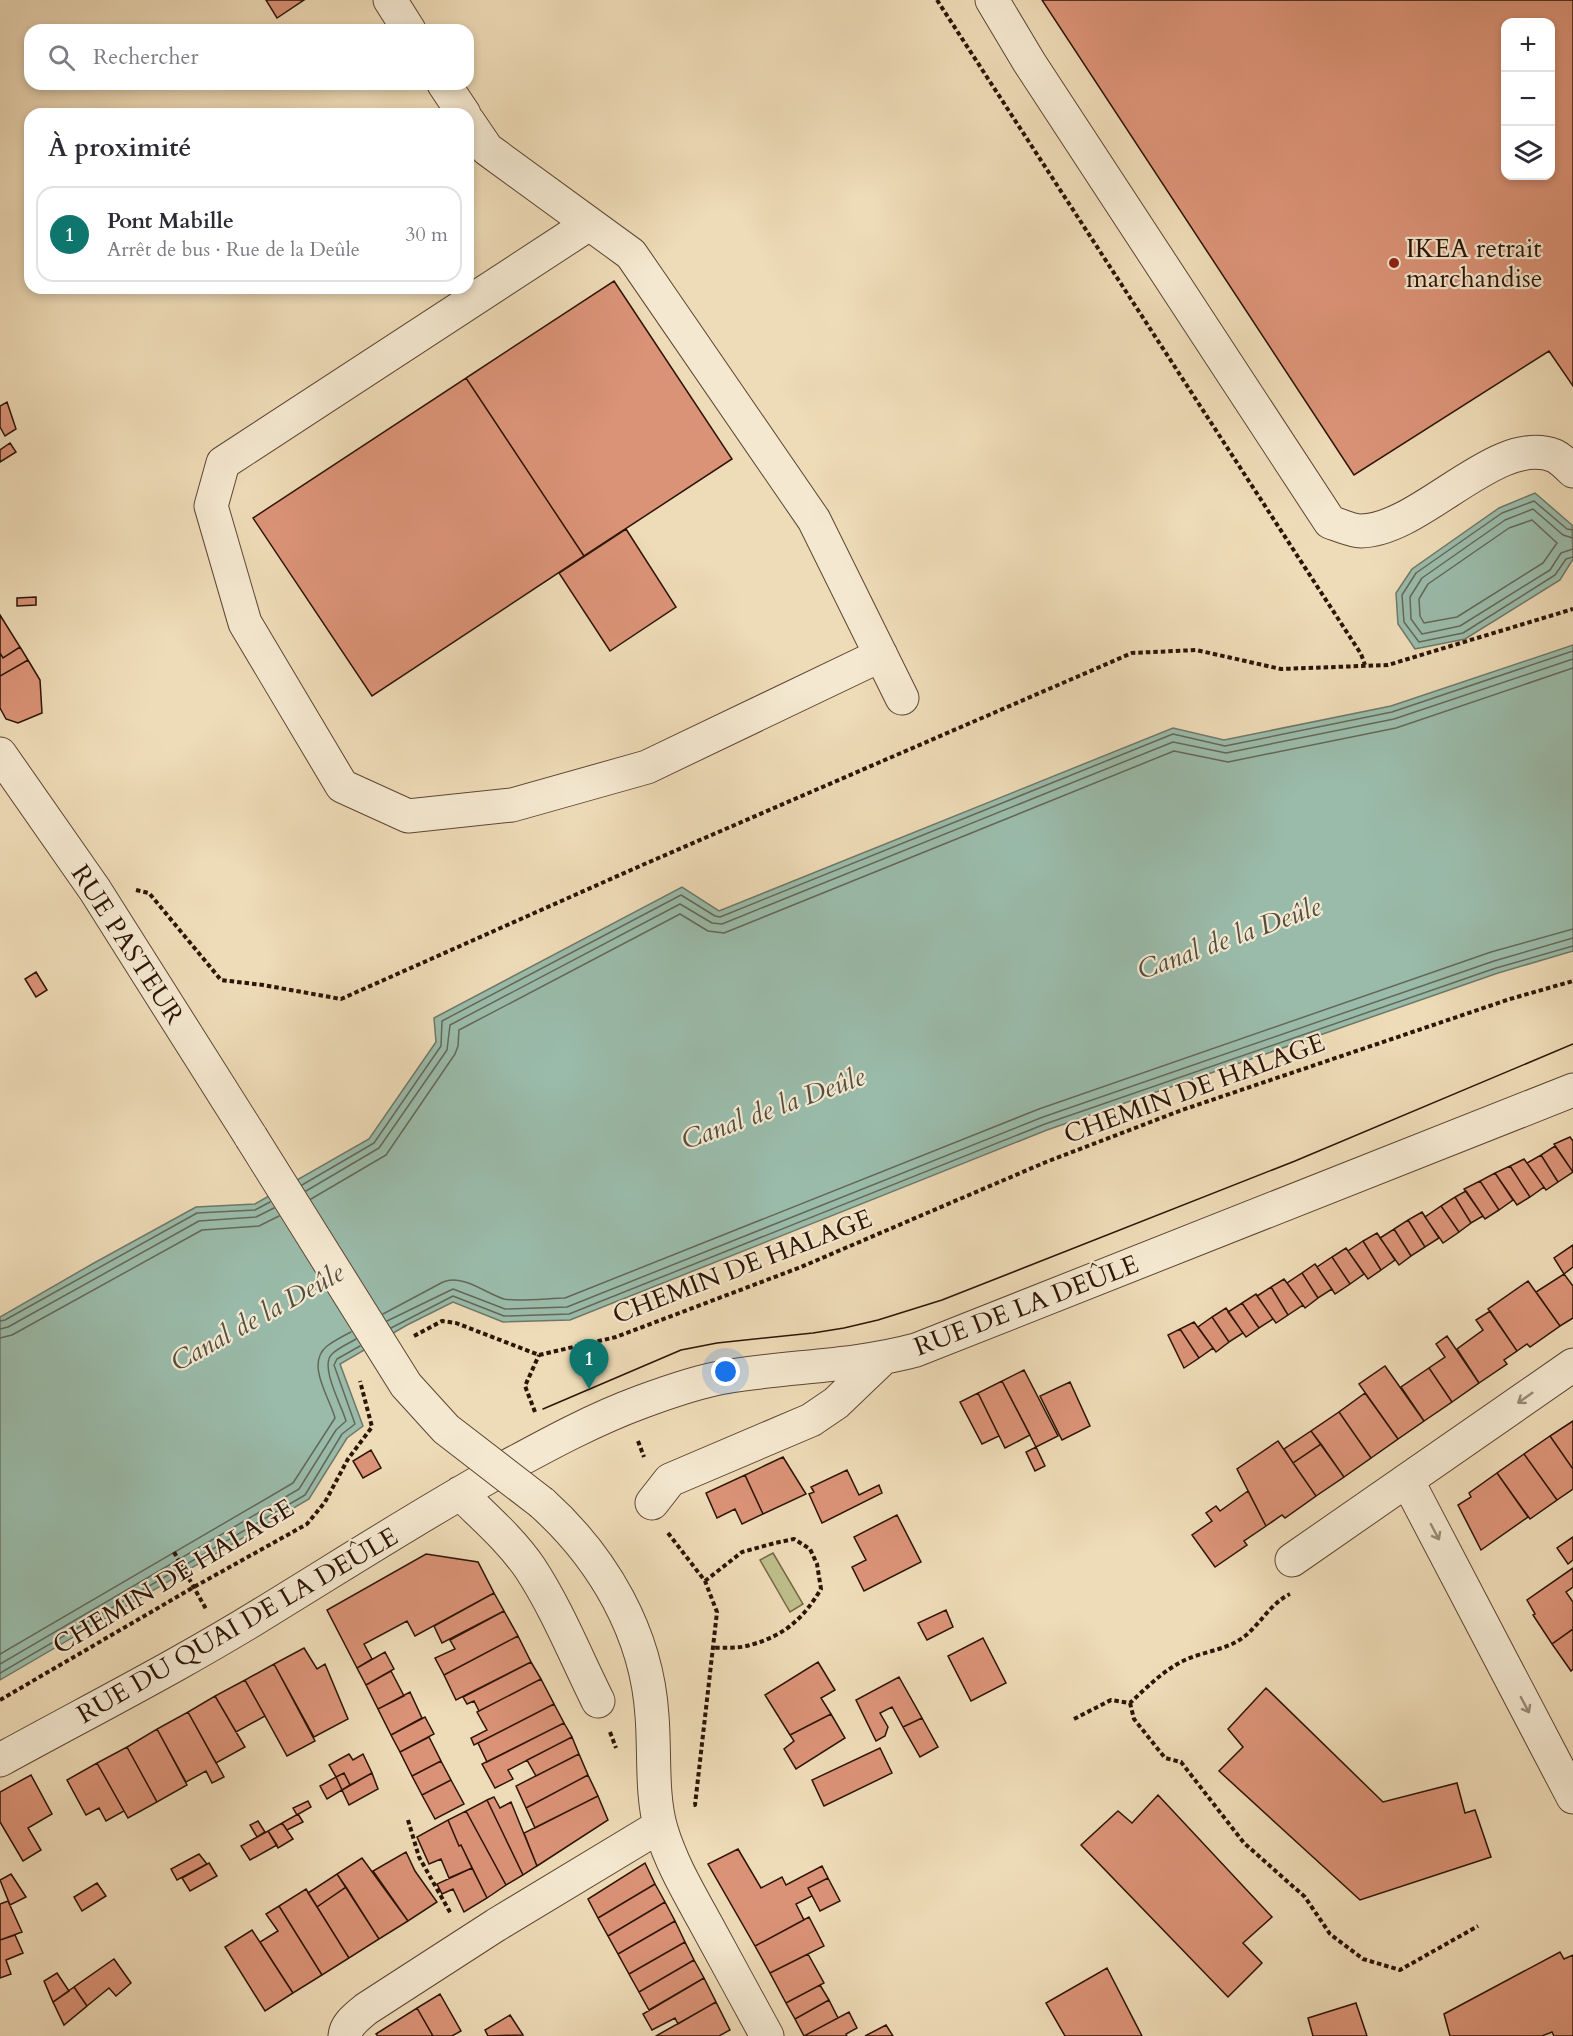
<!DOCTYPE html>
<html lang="fr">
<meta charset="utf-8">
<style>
body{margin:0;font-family:Cardo,serif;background:#f7f7f7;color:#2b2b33}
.controls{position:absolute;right:18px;top:18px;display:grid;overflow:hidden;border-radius:12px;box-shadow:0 3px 9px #0003}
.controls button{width:54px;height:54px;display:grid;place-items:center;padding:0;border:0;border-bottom:2px solid #e1e1e2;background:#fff;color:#2b2b33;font:30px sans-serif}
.you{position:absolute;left:726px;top:1372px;width:21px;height:21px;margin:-15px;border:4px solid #fff;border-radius:50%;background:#1a73e8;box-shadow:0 0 0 9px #1a73e833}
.badge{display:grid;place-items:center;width:39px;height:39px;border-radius:50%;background:#0f766e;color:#fff;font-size:20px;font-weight:700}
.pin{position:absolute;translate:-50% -50px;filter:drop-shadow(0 2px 3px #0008)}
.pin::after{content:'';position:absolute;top:32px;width:21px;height:18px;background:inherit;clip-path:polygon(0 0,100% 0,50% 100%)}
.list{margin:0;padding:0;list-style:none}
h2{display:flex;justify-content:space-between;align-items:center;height:78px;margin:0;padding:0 24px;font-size:26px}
h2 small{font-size:20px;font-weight:400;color:#7c7c81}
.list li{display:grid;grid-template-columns:39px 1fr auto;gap:18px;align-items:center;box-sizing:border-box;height:96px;margin:0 12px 12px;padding:0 12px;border:2px solid #e1e1e2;border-radius:18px}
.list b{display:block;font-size:22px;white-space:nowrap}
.list p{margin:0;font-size:20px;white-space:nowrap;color:#7c7c81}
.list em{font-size:20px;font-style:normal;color:#7c7c81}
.icon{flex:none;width:33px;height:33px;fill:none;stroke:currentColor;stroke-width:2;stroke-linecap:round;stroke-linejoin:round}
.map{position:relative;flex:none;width:1573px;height:2036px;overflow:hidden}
.search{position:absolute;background:#fff;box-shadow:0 3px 9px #0003;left:24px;top:24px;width:450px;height:66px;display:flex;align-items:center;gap:15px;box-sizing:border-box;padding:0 21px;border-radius:18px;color:#7c7c81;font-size:22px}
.panel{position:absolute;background:#fff;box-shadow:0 3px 9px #0003;left:24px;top:108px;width:450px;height:186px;border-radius:18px}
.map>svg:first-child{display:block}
.green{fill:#bebe8a;stroke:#766948;stroke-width:1.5}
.water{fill:#9abbaa;stroke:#6e7868;stroke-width:1.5}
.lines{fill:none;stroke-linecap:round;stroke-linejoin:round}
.shore{stroke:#646858;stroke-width:1.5}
.building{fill:#db9377;stroke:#2d1406;stroke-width:1.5;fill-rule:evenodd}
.minor-casing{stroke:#5d4632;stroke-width:35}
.path{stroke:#2d1406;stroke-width:4;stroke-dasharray:4.5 3;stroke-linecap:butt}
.minor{stroke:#f4e8d0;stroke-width:33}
.tram{stroke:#2d1406;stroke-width:1.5}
.minor-bridge-casing{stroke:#5d4632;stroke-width:35;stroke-linecap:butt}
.minor-bridge{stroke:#f4e8d0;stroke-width:33}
.oneway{stroke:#9a8975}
.poi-dot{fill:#8f2418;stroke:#f4e8d0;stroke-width:2}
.labels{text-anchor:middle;stroke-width:4.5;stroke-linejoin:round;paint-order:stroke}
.poi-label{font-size:26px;fill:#2d1406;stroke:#f4e8d0;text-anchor:start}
.street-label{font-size:26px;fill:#2d1406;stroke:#f4e8d0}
.water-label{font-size:27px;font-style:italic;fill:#534e3f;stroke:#f4e8d0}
</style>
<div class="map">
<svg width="1573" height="2036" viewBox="0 0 1573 2036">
<rect width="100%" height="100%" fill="#eedbb7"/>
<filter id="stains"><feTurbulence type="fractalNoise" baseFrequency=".00333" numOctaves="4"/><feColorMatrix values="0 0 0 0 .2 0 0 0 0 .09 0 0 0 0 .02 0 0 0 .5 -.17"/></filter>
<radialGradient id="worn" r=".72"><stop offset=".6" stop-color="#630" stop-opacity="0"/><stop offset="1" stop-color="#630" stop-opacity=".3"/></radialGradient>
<path class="green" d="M773 1553 803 1604 790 1612 760 1560Z"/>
<path class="water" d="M1535 493 1572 525 1573 559 1560 580 1465 639 1415 649 1398 624 1396 593 1412 569 1499 508Z
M1573 645V951L1498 973 1047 1130 570 1320 503 1322 453 1302 407 1325 340 1364 363 1426 347 1438 309 1499 0 1680V1317L94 1263 196 1207 255 1204 369 1139 436 1042 434 1018 682 887 719 911 1173 728 1224 740 1391 706Z"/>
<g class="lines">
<path class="shore" d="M1532 520 1557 543 1543 563 1457 617 1424 623 1420 616 1419 599 1428 584 1509 528Z
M1573 530 1567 529 1534 501 1502 513 1416 573 1402 595 1404 622 1419 642 1463 633 1555 575 1566 559 1573 557
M1573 538 1563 535 1533 509 1505 520 1422 578 1410 597 1411 619 1422 634 1460 626 1550 570 1561 553 1573 549
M302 1185 374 1143 441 1046 442 1021 681 895 715 916 720 917 1173 734 1225 746 1392 712 1573 651
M306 1191 379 1148 447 1050 450 1025 680 904 712 923 722 924 1173 742 1226 753 1394 719 1573 659
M311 1199 386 1155 455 1054 458 1046 459 1030 680 914 708 931 724 933 1174 751 1228 762 1396 728 1573 668
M383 1314 443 1282C463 1274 485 1293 504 1299 517 1302 551 1298 565 1298L1039 1109 1491 952 1573 929
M0 1321 5 1320 197 1213 255 1210 270 1202
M387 1321 453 1289 505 1309 567 1307 1043 1117 1494 961 1573 938
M391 1328 453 1296 504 1316 569 1314 1045 1124 1496 968 1573 946
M0 1329 8 1327 199 1221 256 1217 274 1208
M0 1338 12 1335 202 1230 259 1226 279 1216
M0 1654 293 1483 335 1418C330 1398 305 1364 327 1346 334 1341 343 1336 351 1332
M0 1664 299 1489 336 1430 346 1421C342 1406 319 1366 332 1354 338 1348 348 1344 356 1339
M0 1673 305 1495 342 1434 355 1424 334 1365 337 1359 360 1346"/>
</g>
<path class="building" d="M266 0H304L277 18Z
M1042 0H1573V386L1549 351 1354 475ZM1506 22H1550V176H1506Z
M614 281 732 459 584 556 466 378Z
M466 378 584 556 372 696 253 518Z
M7 402 16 429 5 436 0 427V406Z
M10 443 16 452 0 462V450Z
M626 529 676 607 610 651 559 573Z
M36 597V605L17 606V598Z
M0 615 20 647 3 658 0 653Z
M20 647 28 660 0 676V653L3 658Z
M28 660 40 680 42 713 18 723 6 719 0 708V676Z
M36 972 47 990 36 997 25 979Z
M1570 1137 1573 1141V1172L1554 1144Z
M1555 1146 1573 1172 1558 1182 1541 1155Z
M1541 1155 1558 1182 1546 1190 1527 1163Z
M1524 1159 1544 1187 1530 1197 1510 1166Z
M1510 1166 1530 1197 1517 1205 1495 1173Z
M1495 1173 1513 1200 1499 1210 1480 1181Z
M1480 1181 1499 1210 1485 1219 1464 1189Z
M1466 1191 1483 1216 1471 1223 1455 1197Z
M1455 1197 1471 1223 1459 1232 1441 1206Z
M1441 1206 1459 1232 1443 1243 1425 1217Z
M1422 1212 1439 1238 1425 1247 1408 1220Z
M1408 1220 1425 1247 1411 1256 1394 1229Z
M1394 1229 1411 1256 1399 1265 1380 1238Z
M1377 1233 1395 1260 1381 1270 1363 1241Z
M1363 1241 1381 1270 1368 1279 1348 1251Z
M1573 1245V1267L1564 1274 1554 1258Z
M1346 1248 1364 1274 1350 1284 1332 1257Z
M1332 1257 1350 1284 1335 1294 1317 1267Z
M1315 1264 1332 1289 1318 1298 1302 1273Z
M1302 1273 1318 1298 1305 1308 1287 1283Z
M1564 1274 1573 1286V1318L1560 1326 1536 1292Z
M1284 1279 1303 1305 1288 1315 1271 1287Z
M1528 1281 1560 1326 1530 1347 1527 1344 1517 1351 1488 1309Z
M1271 1287 1288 1315 1276 1323 1257 1296Z
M1256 1294 1273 1319 1259 1328 1242 1303Z
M1242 1303 1259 1328 1246 1337 1228 1312Z
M1226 1308 1243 1333 1229 1342 1212 1317Z
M1490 1311 1517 1351 1504 1360 1507 1364 1479 1383 1457 1349 1483 1330 1476 1320Z
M1212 1317 1229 1342 1216 1352 1198 1327Z
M1194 1322 1213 1348 1199 1358 1180 1329Z
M1180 1329 1199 1358 1184 1368 1168 1335Z
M1447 1336 1479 1383 1452 1402 1429 1368 1445 1357 1436 1344Z
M1385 1366 1424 1421 1398 1439 1359 1384Z
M1429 1368 1452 1402 1424 1421 1401 1387Z
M1024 1370 1058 1436 1036 1447 1002 1381Z
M1002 1381 1030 1435 1005 1448 978 1393Z
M1070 1382 1090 1426 1062 1440 1040 1396Z
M978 1393 999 1436 982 1444 960 1402Z
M1365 1393 1398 1439 1371 1458 1339 1412Z
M1339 1412 1371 1458 1344 1477 1311 1431Z
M1573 1421V1469L1550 1436Z
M1311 1431 1321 1444 1293 1463 1284 1449Z
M1550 1436 1573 1469V1489L1557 1500 1524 1454Z
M1278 1441 1316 1496 1285 1518 1282 1515 1266 1526 1237 1469Z
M1321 1444 1344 1477 1316 1496 1293 1463Z
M1036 1447 1045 1466 1035 1471 1026 1452Z
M371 1450 381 1468 363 1478 353 1461Z
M1524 1454 1557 1500 1530 1519 1497 1473Z
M783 1457 806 1494 763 1514 745 1475Z
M847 1470 859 1495 879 1485 882 1493 822 1523 809 1494 814 1492 811 1487Z
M1497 1473 1528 1517 1481 1550 1458 1505 1471 1497 1469 1493Z
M745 1475 763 1514 742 1524 735 1509 717 1518 706 1493Z
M1248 1491 1266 1526 1244 1541 1247 1545 1215 1567 1192 1535 1212 1521 1206 1513 1216 1506 1220 1511Z
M897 1515 921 1562 864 1591 852 1567 866 1560 854 1537Z
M1573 1537V1560L1568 1564 1557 1548Z
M426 1554 478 1562 494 1593 415 1636 407 1621 364 1644 372 1659 357 1668 327 1610Z
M1573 1568V1587L1566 1592 1573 1602V1629L1552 1644 1533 1615 1535 1614 1527 1600Z
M494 1593 504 1611 442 1643 434 1626Z
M946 1610 953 1627 927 1640 918 1623Z
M504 1611 518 1636 444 1675 435 1658 455 1649 450 1640Z
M1573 1629V1669L1571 1671 1552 1644Z
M518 1636 531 1662 456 1700 444 1675Z
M983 1638 1006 1683 971 1701 948 1656Z
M304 1648 317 1669 325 1664 348 1719 314 1737 274 1664Z
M385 1652 394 1669 366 1685 357 1668Z
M531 1662 541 1679 479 1711 474 1701 467 1704 463 1697Z
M818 1662 835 1690 821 1698 831 1714 790 1735 765 1695Z
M274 1664 315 1741 287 1756 245 1680Z
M391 1671 404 1696 378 1709 366 1685Z
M899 1677 922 1718 903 1727 892 1707 880 1713 888 1727 885 1736 876 1741 856 1700Z
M541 1679 554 1704 474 1745 471 1738 487 1730 477 1712Z
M245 1680 265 1716 236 1732 215 1696Z
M1266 1688 1383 1802 1457 1783 1465 1813 1475 1810 1491 1857 1360 1900 1219 1771 1243 1747 1228 1729Z
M410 1692 422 1718 391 1735 378 1709Z
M215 1696 245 1747 216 1763 188 1712Z
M554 1704 564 1723 487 1762 478 1743Z
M188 1712 224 1777 212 1783 206 1771 186 1782 157 1729Z
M831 1714 845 1738 796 1769 784 1749 794 1741 790 1735Z
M425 1717 434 1734 400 1752 391 1735Z
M922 1718 938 1747 920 1757 903 1727Z
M564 1723 572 1737 508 1770 513 1779 495 1788 482 1764Z
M157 1729 187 1785 157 1802 127 1747Z
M429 1737 441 1761 412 1776 400 1752Z
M572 1737 579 1754 536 1776 527 1760Z
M127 1747 157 1802 128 1818 97 1763Z
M880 1748 892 1773 824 1806 812 1780Z
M349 1754 353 1760 363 1754 372 1773 350 1785 344 1773 336 1777 329 1765Z
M579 1754 588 1775 526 1808 516 1786Z
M441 1761 451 1780 422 1795 412 1776Z
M97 1763 124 1811 106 1821 99 1808 86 1815 67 1780Z
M344 1773 350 1785 342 1790 336 1777Z
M372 1773 378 1789 349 1805 342 1790Z
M31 1775 52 1814 28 1828 41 1850 23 1861 0 1822V1792Z
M588 1775 598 1796 535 1828 526 1808Z
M336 1777 342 1790 327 1799 320 1786Z
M451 1780 464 1804 435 1819 422 1795Z
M1158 1795 1272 1917 1243 1943 1262 1963 1228 1997 1081 1845 1118 1811 1132 1823Z
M598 1796 608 1820 537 1866 524 1833Z
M494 1797 500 1808 511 1802 537 1866 523 1875 487 1800Z
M487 1800 523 1875 506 1885 466 1811Z
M308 1801 311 1807 297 1815 293 1808Z
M466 1811 506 1885 487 1898 461 1845 459 1846 448 1820Z
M298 1814 303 1822 287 1830 282 1823Z
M448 1820 459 1846 461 1845 472 1868 449 1878 441 1859 429 1864 417 1837Z
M258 1821 265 1832 257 1837 250 1825Z
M282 1823 293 1839 278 1848 268 1831Z
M268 1831 277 1845 250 1860 241 1846Z
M738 1849 761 1888 782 1877 786 1885 822 1866 828 1878 808 1888 812 1896 796 1904 804 1920 755 1946 708 1864Z
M406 1852 415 1871 437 1902 408 1921 373 1871Z
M199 1854 207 1864 177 1880 171 1869Z
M362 1858 408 1921 379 1939 337 1874Z
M209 1863 217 1876 190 1891 182 1878Z
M645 1863 655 1884 598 1918 588 1899Z
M472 1868 487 1898 464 1912 453 1889 442 1894 437 1884Z
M11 1874 26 1897 10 1905 0 1880Z
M337 1874 346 1887 317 1907 308 1893Z
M828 1878 840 1901 820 1911 808 1888Z
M97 1883 106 1896 82 1911 74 1897Z
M655 1884 665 1902 608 1936 598 1918Z
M346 1887 379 1939 349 1958 317 1907Z
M306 1889 349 1958 322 1975 279 1906Z
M8 1901 22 1932 0 1940V1904Z
M665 1902 675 1921 618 1954 608 1936Z
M279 1906 322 1975 293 1993 260 1942 278 1931 266 1914Z
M809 1917 824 1946 770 1973 755 1946Z
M675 1921 685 1942 629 1974 618 1954Z
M252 1930 293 1993 265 2011 225 1947Z
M15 1935 23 1953 6 1960 11 1974 0 1978V1940Z
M685 1942 694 1960 639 1992 629 1974Z
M1560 1952 1564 1959 1573 1955V2036H1554L1552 2032 1542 2036H1450L1444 2014Z
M808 1954 824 1983 786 2003 770 1973Z
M114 1959 131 1983 116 1996 109 1988 87 2006 74 1987Z
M694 1960 704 1978 649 2010 639 1992Z
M1107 1968 1142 2036H1065L1046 2003Z
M57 1973 69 1991 53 2002 44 1981Z
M704 1978 716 2002 678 2024 675 2018 652 2030 643 2014Z
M820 1985 829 2000 795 2019 786 2003Z
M74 1987 87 2006 64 2025 53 2002Z
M440 1994 461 2031 452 2036H433L417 2008Z
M829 2000 838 2018 804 2036 795 2019Z
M716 2002 730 2030 719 2036H656Z
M1356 2003 1367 2036H1313L1308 2018Z
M417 2008 433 2036H378L376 2034Z
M849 2012 857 2028 846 2034 847 2036H804Z
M510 2015 523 2035 488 2036 485 2030Z
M886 2025 893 2036H865Z"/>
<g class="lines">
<defs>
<path id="minor" d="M390 0 409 30
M992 0 1029 62 1330 522C1339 525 1352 531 1361 531 1422 530 1497 432 1555 456 1561 459 1568 466 1573 471
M444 84 464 114
M468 121 487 149 631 254 814 520 902 698
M589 224 223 463 211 506 245 623 342 786 408 816 512 805 647 767 881 655
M0 754 95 890 251 1137
M1407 1480 1573 1797
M460 1493C484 1517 511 1540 530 1568 557 1609 576 1657 598 1701
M542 1503C603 1558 647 1633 652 1716 655 1751 651 1795 661 1829 671 1863 689 1893 706 1924 726 1961 747 1999 767 2036
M652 1503 670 1480 811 1420 836 1403 883 1358
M1292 1560 1573 1365
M0 1760C91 1710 184 1663 272 1608 347 1562 422 1514 499 1471 545 1446 592 1420 641 1402 668 1392 696 1382 724 1377 788 1366 853 1367 916 1350L1573 1090
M345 2036C346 2024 357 2017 366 2009L496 1925 660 1826"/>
</defs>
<use href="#minor" class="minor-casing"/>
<path class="path" d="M937 0 1361 654 1365 665
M136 890 149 893 221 980 263 985 341 999 640 866 1132 653 1196 650 1281 669 1388 665 1573 609
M414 1336 442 1321 456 1323 539 1355 616 1337 801 1267 1046 1162 1182 1110 1510 999 1573 981
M535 1412 525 1386 539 1355
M638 1441 644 1457
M668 1533 705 1581 717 1612 695 1805H691
M174 1552 206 1609
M705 1581 742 1552 775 1543 794 1539 810 1549 817 1564 821 1589C803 1619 784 1636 750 1645 739 1649 724 1647 713 1648
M0 1700 194 1587 307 1524 325 1502 348 1459 372 1427 360 1381
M1130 1703 1134 1719 1165 1758 1181 1762 1244 1843 1305 1897 1330 1934 1363 1959 1400 1970 1478 1926
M1074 1719 1111 1700 1130 1703C1147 1687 1164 1670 1185 1660 1204 1651 1228 1650 1245 1636 1261 1623 1271 1603 1290 1594
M610 1732 616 1748
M408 1820 419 1857 451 1914"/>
<use href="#minor" class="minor"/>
<path class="tram" d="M543 1409 681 1350 717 1343 813 1333 844 1328 878 1320 942 1300 1295 1161 1573 1044"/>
<defs>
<path id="minor-bridge" d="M251 1137 406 1385 446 1429 542 1503"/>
</defs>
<use href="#minor-bridge" class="minor-bridge-casing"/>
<use href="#minor-bridge" class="minor-bridge"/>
</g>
<defs><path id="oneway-shaft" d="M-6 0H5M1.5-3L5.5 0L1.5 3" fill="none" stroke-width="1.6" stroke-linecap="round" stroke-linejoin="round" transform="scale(1.5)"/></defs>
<g class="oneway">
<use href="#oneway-shaft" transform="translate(1525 1398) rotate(145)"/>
<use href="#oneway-shaft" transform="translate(1435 1532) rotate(62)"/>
<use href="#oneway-shaft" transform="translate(1525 1705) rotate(62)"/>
</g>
<circle class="poi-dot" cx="1394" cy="263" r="6"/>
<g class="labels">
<g class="poi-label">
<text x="1406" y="257">IKEA retrait<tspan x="1406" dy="30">marchandise</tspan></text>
</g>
<g class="street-label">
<text transform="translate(128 944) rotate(57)" y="9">RUE PASTEUR</text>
<text transform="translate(1194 1088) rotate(-20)" y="9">CHEMIN DE HALAGE</text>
<text transform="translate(742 1266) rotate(-21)" y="9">CHEMIN DE HALAGE</text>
<text transform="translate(1026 1305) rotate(-21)" y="9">RUE DE LA DEÛLE</text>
<text transform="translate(173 1576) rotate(-31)" y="9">CHEMIN DE HALAGE</text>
<text transform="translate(237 1625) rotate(-30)" y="9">RUE DU QUAI DE LA DEÛLE</text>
</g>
<g class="water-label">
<text transform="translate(1229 938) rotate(-20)" y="9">Canal de la Deûle</text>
<text transform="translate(773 1108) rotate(-20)" y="9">Canal de la Deûle</text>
<text transform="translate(257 1317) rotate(-29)" y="9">Canal de la Deûle</text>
</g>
</g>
<rect width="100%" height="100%" filter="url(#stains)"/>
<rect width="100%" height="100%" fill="url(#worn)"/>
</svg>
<div class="controls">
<button>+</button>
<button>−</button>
<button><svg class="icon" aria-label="layers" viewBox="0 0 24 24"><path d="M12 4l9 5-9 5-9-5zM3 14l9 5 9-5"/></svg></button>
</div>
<div class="you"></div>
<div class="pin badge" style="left:589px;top:1389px">1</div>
<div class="search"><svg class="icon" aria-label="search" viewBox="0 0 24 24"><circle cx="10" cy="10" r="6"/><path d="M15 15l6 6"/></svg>Rechercher</div>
<section class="panel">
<h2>À proximité<small></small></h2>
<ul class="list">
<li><span class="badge">1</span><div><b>Pont Mabille</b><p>Arrêt de bus · Rue de la Deûle</p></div><em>30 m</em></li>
</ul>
</section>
</div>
